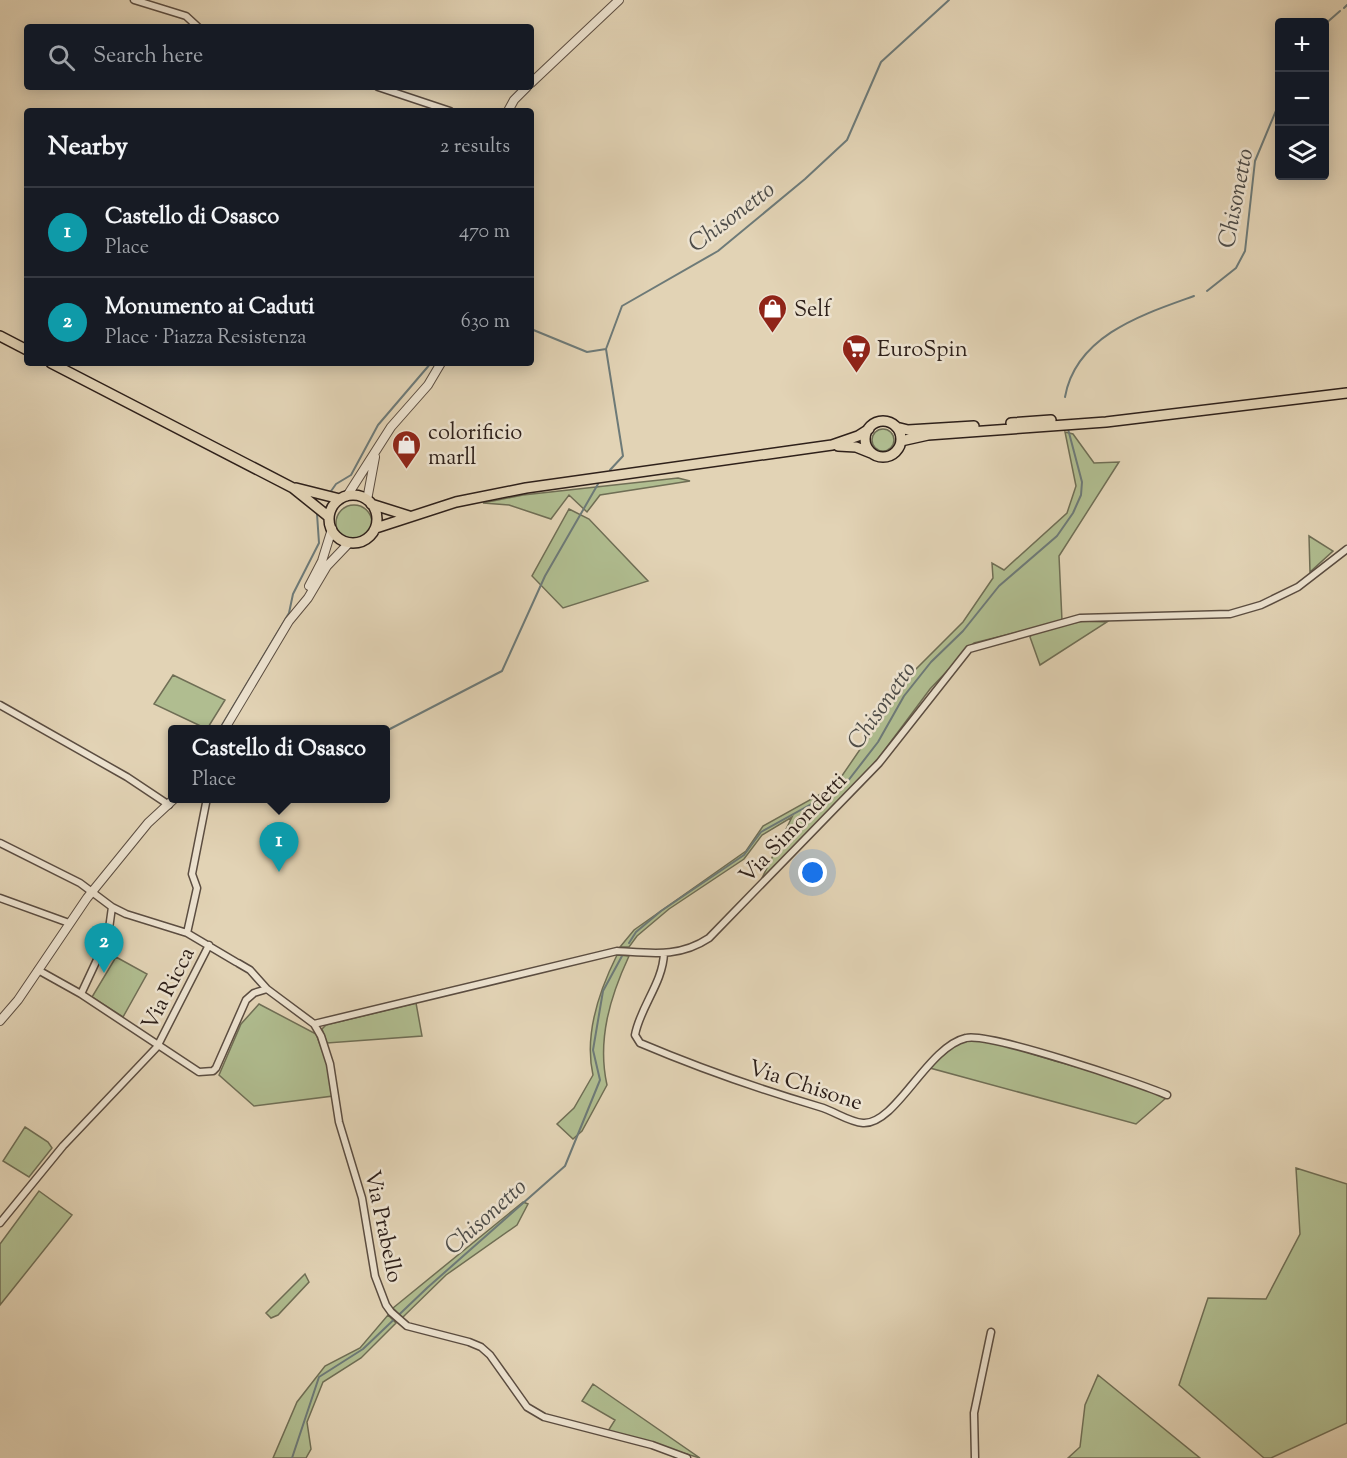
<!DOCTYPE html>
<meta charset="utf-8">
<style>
body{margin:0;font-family:"Sorts Mill Goudy",serif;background:#20242c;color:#f1f3f6}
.controls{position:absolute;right:18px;top:18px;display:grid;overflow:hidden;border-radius:6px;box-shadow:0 3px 15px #0003}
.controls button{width:54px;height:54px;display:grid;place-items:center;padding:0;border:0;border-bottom:2px solid #363941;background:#171b24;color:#f1f3f6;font:30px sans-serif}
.you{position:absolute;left:813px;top:873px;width:21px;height:21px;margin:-15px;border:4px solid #fff;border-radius:50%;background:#1a73e8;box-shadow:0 0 0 9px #1a73e833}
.badge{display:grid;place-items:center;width:39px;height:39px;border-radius:50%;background:#c59692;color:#fff;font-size:20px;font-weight:700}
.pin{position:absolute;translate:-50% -50px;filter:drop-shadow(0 2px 3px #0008)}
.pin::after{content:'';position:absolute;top:32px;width:21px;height:18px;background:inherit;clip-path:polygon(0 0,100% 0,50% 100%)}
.popup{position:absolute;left:168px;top:725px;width:222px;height:78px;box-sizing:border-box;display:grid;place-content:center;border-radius:6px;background:#171b24;filter:drop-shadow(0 2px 4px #0005);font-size:20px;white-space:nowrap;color:#9ea1a6}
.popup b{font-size:22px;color:#f1f3f6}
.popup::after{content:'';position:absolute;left:50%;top:100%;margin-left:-12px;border:12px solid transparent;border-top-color:#171b24}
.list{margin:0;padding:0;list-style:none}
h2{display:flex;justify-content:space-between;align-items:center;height:78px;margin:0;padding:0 24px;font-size:26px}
h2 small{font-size:20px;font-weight:400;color:#9ea1a6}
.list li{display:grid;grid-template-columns:39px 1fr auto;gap:18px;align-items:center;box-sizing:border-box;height:90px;padding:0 24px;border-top:2px solid #363941}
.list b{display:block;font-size:22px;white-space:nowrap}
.list p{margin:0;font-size:20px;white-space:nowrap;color:#9ea1a6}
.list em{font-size:20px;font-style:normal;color:#9ea1a6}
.icon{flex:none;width:33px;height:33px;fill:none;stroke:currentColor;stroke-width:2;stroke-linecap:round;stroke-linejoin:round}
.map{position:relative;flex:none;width:1347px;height:1458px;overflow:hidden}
.search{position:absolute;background:#171b24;box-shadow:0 3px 15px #0003;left:24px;top:24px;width:510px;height:66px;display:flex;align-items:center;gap:15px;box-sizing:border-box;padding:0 21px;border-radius:6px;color:#9ea1a6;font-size:22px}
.panel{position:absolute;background:#171b24;box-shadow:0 3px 15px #0003;left:24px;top:108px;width:510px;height:258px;border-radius:6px}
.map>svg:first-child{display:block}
.green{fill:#b0bd90;stroke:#6f6e55;stroke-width:1.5}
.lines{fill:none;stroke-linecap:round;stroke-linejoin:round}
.stream{stroke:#6d7a78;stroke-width:2}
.minor-casing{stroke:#5b4d41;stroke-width:9}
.tertiary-casing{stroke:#5b4d41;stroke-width:10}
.primary-casing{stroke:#2e201a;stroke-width:12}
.minor{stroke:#ece2cf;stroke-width:6}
.tertiary{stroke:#ece2cf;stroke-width:8}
.primary{stroke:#e2d3b5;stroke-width:9}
.labels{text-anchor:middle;stroke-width:5;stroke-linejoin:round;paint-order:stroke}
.poi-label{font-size:22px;fill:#2e201a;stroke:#ece2cf;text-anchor:start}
.street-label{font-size:22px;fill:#2e201a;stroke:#ece2cf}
.water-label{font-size:24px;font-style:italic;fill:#4e4d49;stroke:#ece2cf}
</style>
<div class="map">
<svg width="1347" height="1458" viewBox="0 0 1347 1458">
<rect width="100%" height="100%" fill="#e2d3b5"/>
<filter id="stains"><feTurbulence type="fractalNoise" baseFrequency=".00333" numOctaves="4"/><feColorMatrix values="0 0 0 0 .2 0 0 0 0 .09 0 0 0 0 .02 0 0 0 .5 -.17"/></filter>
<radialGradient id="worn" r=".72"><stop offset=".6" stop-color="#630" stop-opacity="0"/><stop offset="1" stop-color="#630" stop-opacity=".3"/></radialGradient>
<path class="green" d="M872 440a11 11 0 1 1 22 0a11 11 0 1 1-22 0Z
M1065 432 1073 434 1094 463 1119 462 1059 556 1062 621 974 643 930 689 875 763 760 882 792 817 762 835 744 859 669 909 637 936 629 947H620L634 930 746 851 763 826 835 786 913 672 963 622 993 578 992 563 1004 570 1067 513 1076 486Z
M678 478 690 481 600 495 587 512 569 495 551 519 509 505 483 503 523 495Z
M336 523a18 18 0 1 1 36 0a18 18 0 1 1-36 0Z
M569 509 589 519 648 581 563 608 532 576Z
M1309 536 1333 551 1310 572Z
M1083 621 1107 622 1040 665 1030 637 1033 632Z
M173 675 225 700 207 729 154 704Z
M617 955 629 956C610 997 597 1040 607 1085L582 1131 573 1139 557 1124 574 1108 593 1075C584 1035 599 991 617 955Z
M116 957 147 974 123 1017 92 997Z
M416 1003 422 1036 327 1043 322 1029 326 1025Z
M259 1004 316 1034 328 1065 333 1096 254 1106 219 1075 241 1024Z
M967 1040C995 1039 1024 1052 1052 1060 1090 1071 1129 1081 1166 1098L1136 1124 930 1068 954 1045Z
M25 1127 48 1142 52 1148 29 1177 3 1161Z
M1296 1168 1347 1184V1423L1271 1458H1264L1179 1385 1208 1298 1266 1299 1300 1234Z
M39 1191 72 1215 0 1305V1244Z
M523 1202 528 1204 517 1225 446 1275 402 1318 393 1308Z
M305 1274 309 1282 278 1315 271 1318 266 1313Z
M388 1315 396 1323 361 1358 323 1382 307 1422 311 1449 306 1458H273L297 1402 325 1366 360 1348Z
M1098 1375 1200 1458H1068L1080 1447 1085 1405Z
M593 1384 700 1458 608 1431 615 1420 582 1401Z"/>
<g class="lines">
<path class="stream" d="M1344 8 1347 5
M1324 25 1340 11
M1207 291 1236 268 1245 251 1255 161 1280 101
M531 329 587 352 606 349
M1065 397C1076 335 1144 314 1194 296
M610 470 623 456 606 349 622 306 718 251 805 179 847 140 881 62 949 0
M329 494 336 484 351 475 378 425 431 363
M219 730 289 613 293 594 319 543 317 514
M386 731 502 671 545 576 598 484
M629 943 636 932 661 911 744 855 761 832 844 786 878 742 904 696 931 662 963 631 999 586 1057 536 1073 513 1081 495 1082 482 1068 429
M292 1458 319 1377 363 1349 427 1288 565 1166 600 1080 593 1050 603 991 622 956"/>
<defs>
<path id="minor" d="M134 0 186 16 198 27
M378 87 450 111
M0 705 127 777 169 805
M0 843 80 883 112 907 108 936 81 994
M0 898 69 923
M112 907 126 914 187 933 236 962
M187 933 197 888 192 874 207 798
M664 953C663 983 640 1007 635 1035L640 1043C699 1068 759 1089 820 1107 834 1111 849 1122 863 1123 896 1125 927 1047 966 1038 989 1032 1139 1083 1167 1095
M238 963 250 970 267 989 314 1024 321 1036 330 1064 339 1122 362 1198 375 1276 386 1305 391 1312 407 1326 469 1342 481 1347 490 1355 527 1407 544 1417 652 1445 687 1458
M38 970 81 994 199 1072 213 1071 216 1068 246 1000 254 993 267 989
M314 1024 617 951C651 953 679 958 709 938L879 763 969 649 1080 618 1230 614 1261 605 1298 587 1347 549
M0 1223 63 1146 157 1047 209 945
M975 1458 974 1413 991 1332"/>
<path id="tertiary" d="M531 83 619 0
M508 111 514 100 527 87
M347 496 391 427 428 385 441 363
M367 500 375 457
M309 586 322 561 332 529
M224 730 289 621 308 598 327 566 349 543
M0 1021 18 1000 87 898 148 823 175 798"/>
<path id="primary" d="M0 336 27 350
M51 363 293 488 329 517
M865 439a18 18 0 1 1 36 0a18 18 0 1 1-36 0Z
M1011 423 1051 420
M896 427 908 430 974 426
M901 441 928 435 1106 422 1347 393
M838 446 856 447 871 453
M296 488 340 499
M329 519a24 24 0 1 1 48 0a24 24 0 1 1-48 0Z
M371 504 409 516
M376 528 456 502 526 488 832 445 858 436 869 429"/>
</defs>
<use href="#minor" class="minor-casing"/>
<use href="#tertiary" class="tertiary-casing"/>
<use href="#primary" class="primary-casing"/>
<use href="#minor" class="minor"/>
<use href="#tertiary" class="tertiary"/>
<use href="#primary" class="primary"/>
</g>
<defs>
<symbol id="shop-pin" viewBox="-11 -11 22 30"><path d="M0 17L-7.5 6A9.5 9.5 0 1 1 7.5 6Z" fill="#8f2418" stroke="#ece2cf"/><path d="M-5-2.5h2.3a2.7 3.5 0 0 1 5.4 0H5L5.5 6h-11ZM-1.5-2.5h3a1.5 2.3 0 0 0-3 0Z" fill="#fff"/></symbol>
<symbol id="supermarket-pin" viewBox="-11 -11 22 30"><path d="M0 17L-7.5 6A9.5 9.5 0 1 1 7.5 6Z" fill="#8f2418" stroke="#ece2cf"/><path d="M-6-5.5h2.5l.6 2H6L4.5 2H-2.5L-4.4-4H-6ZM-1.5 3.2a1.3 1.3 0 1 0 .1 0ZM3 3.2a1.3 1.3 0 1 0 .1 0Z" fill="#fff"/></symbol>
</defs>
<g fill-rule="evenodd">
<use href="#shop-pin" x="756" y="292" width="33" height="45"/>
<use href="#supermarket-pin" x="840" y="332" width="33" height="45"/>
<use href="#shop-pin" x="390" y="428" width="33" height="45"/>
</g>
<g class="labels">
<g class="poi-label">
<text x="794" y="316">Self</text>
<text x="877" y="356">EuroSpin</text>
<text x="428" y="439">colorificio<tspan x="428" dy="25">marll</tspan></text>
</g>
<g class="street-label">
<text transform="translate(792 827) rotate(-46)" y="8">Via Simondetti</text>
<text transform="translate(167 988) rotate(-63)" y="8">Via Ricca</text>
<text transform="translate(806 1084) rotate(18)" y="8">Via Chisone</text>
<text transform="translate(385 1226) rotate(78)" y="8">Via Prabello</text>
</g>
<g class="water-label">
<text transform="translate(1235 198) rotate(-79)" y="8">Chisonetto</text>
<text transform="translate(731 216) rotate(-37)" y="8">Chisonetto</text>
<text transform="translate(881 705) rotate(-55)" y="8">Chisonetto</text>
<text transform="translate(485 1216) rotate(-42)" y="8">Chisonetto</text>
</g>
</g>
<rect width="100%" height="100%" filter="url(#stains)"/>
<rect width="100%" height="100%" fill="url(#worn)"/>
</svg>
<div class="controls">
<button>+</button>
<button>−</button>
<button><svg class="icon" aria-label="layers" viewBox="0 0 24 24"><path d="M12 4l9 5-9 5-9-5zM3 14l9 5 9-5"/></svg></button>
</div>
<div class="you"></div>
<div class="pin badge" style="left:279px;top:872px;background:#0f9aa8">1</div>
<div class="popup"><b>Castello di Osasco</b>Place</div>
<div class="pin badge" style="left:104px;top:973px;background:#0f9aa8">2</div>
<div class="search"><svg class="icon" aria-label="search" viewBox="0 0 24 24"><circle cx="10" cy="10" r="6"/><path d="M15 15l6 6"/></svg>Search here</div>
<section class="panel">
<h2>Nearby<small>2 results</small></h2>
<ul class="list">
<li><span class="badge" style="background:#0f9aa8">1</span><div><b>Castello di Osasco</b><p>Place</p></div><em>470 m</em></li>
<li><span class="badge" style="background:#0f9aa8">2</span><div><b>Monumento ai Caduti</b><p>Place · Piazza Resistenza</p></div><em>630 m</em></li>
</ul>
</section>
</div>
